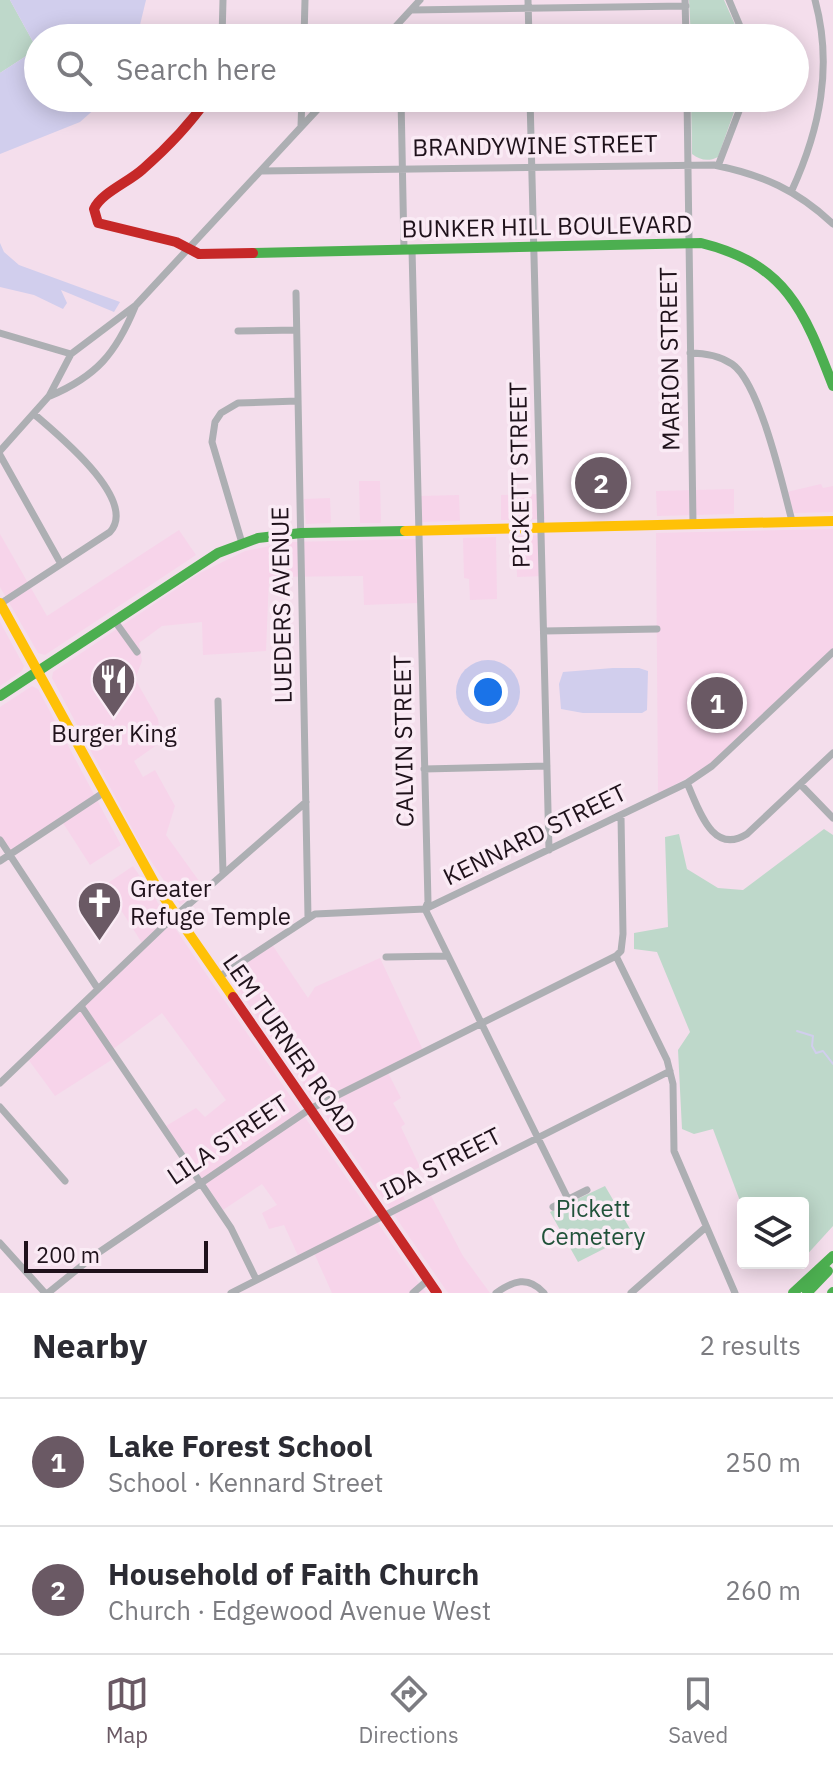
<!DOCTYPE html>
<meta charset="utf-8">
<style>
body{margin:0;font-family:"IBM Plex Sans",sans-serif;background:#f7f7f7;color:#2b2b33}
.controls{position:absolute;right:24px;bottom:24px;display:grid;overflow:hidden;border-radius:8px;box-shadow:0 4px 20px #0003}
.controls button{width:72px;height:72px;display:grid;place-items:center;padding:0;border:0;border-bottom:2px solid #e1e1e2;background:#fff;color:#2b2b33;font:40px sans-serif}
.scale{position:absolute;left:24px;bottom:20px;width:184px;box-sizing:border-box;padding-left:8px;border:4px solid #1f121b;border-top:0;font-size:22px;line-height:28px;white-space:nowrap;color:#1f121b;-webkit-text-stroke:6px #faebf5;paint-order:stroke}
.you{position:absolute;left:488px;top:692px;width:28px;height:28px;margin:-20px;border:6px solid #fff;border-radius:50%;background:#1a73e8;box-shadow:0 0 0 12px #1a73e833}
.badge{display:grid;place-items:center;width:52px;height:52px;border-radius:50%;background:#6a5964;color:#fff;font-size:26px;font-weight:700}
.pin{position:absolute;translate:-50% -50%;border:4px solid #fff;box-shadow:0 2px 8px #0006}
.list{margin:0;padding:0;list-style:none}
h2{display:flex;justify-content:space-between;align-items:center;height:104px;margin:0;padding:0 32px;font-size:34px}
h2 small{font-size:26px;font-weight:400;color:#7c7c81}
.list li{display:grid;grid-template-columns:52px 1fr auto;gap:24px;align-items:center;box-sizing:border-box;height:128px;padding:0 32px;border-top:2px solid #e1e1e2}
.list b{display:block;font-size:30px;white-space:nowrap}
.list p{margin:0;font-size:26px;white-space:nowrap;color:#7c7c81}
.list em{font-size:26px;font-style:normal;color:#7c7c81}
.icon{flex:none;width:44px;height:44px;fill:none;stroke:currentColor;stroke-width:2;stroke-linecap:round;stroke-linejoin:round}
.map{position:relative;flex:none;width:833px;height:1293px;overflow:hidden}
.search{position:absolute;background:#fff;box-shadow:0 4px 20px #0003;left:24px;right:24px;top:24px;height:88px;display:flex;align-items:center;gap:20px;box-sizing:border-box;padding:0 28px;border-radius:44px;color:#7c7c81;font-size:30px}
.sheet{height:360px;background:#fff}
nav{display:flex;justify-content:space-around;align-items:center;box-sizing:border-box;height:112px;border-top:2px solid #e1e1e2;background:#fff;font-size:22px;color:#7c7c81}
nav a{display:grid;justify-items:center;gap:4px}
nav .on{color:#6a5964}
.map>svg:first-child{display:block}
.built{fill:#f7d4ea}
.green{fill:#bed8ca}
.water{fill:#d1ceed}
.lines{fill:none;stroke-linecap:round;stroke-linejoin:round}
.stream{stroke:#d1ceed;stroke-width:2}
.street{stroke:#adafb3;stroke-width:7}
.fast{stroke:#4caf50;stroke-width:10}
.slow{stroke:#ffc107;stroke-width:10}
.jam{stroke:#c62828;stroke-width:10}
.labels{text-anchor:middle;stroke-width:7;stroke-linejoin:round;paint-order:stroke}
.street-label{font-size:24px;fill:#1f121b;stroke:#faebf5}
.poi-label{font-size:24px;fill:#1f121b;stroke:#faebf5}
.park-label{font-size:24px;fill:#21523a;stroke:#faebf5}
</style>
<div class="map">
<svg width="833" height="1293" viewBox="0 0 833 1293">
<rect width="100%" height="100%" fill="#f4deec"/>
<path class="built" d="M359 481H380L381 523H360Z
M821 484 823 488 833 486V512L794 513 787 492Z
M734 489V514L657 516 656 491Z
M544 494 545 519 501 520V495Z
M459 495 460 521 422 522 420 496Z
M330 498 331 523 306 524 304 499Z
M833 529V649L720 756 700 771 658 794 656 533Z
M179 530 196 555 45 655 38 653 0 587V534L47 616Z
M545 535V576L517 577 516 536Z
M496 537 497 599 470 600 469 579 464 578 463 538Z
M416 539 418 603 364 605 363 576 269 577 266 651 203 655 202 622 162 626 139 643 142 661 135 679 158 719 161 742 134 761 143 777 155 770 175 806 166 835 204 888 180 905 143 849 52 678 53 672 200 573 245 551 289 542Z
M0 622 24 666 22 671 0 686Z
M32 686 38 689 121 845 90 865 63 823 8 858 0 846V707Z
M133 866 209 978 426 1293H332L314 1253 300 1260 284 1225 269 1229 262 1213 277 1205 262 1184 223 1210 166 1126 196 1108 205 1117 226 1100 162 1013 109 1052 113 1059 55 1096 25 1055 142 943 105 885Z
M269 940 308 998 315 987 380 958 423 1050 386 1069 401 1098 393 1103 405 1124 401 1127 420 1167 394 1180 408 1205 430 1194 463 1256 490 1293H448L224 969Z"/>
<path class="green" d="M0 0H10L37 49 0 73Z
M689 0H724L741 38H691Z
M691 98H739L718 157C708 162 700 160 692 154Z
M824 829 833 835V1226L803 1259V1203H743V1209L713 1129 694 1134 682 1129 678 1050 690 1032 657 952 634 949V933L668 927 665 837 679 834 687 869 718 888 743 890Z
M605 1186 633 1234 578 1262 550 1212Z"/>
<path class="water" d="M10 0H146L139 29 144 31 143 38H38V98H107L80 122 0 154V73L37 49Z
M0 243 4 252 19 265 120 302 114 312 61 290 67 303 63 309 34 295 0 287Z
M613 668H639L648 671 647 710 642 713H583L561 709 559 684 563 672Z"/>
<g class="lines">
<path class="stream" d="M797 1031 813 1036 812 1046 816 1053 823 1051 833 1064"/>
<path class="street" d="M528 0 529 38
M685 0 686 38
M729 0 745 38
M411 10 686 6
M399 23V38
M222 38 223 0
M304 38 305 0
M385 38 420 0
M401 98 404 250
M530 98 549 850
M687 98 693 524
M301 126 302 98
M718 166 744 98
M261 171 714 165C763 175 797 190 833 224
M792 190C820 129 833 66 815 0
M412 249 428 902 425 909 568 1199
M296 293 308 917
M238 331 296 330
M0 333 71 354
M690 353C704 353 720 356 732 364 760 383 783 487 792 521
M50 396C97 376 116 353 135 307
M0 451 49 396 71 354 136 305 328 98
M0 455 61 564
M242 543 212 442 215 422 221 413 238 403 297 401
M0 604 110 532C139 500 57 434 34 414
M114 620 137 652
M544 631 657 629
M218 701 223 873
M424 769 547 766
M687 783C699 809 712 856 747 834L833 753
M800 784 833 818
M0 840 98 989
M0 861 103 793
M616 956 667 1060 673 1084 674 1151 735 1293
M386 957 448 956
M219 977 315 914 425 909 687 783 712 766 833 652
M81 1006 231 1228 256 1279
M0 1083 165 925 306 802
M0 1107 65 1181
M553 1207 587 1190
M0 1243 45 1293
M48 1293 95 1255 310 1109 616 956 621 951 623 934 621 816
M231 1293 670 1071
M413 1293 428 1280
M496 1293C513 1281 528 1275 544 1293
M631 1293 706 1227"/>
<path class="fast" d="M253 253 701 243C786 264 804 310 833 386
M0 696 218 553 258 538 301 533 405 531
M793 1293 833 1256
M807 1293 828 1271
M832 1293 833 1292"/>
<path class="slow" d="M405 531 833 521
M0 603 156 886 233 997"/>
<path class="jam" d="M208 98C190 124 167 148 143 169 129 182 101 193 94 209L98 223 176 242 199 254 253 253
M233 997 437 1293"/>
</g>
<defs>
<symbol id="restaurant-pin" viewBox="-11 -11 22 30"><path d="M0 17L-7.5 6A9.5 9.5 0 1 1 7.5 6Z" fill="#6a5964" stroke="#faebf5"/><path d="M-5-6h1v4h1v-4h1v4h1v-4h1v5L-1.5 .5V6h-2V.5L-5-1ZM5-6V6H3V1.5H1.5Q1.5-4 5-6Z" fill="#fff"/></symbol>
<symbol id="church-pin" viewBox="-11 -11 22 30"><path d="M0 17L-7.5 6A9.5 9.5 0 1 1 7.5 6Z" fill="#6a5964" stroke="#faebf5"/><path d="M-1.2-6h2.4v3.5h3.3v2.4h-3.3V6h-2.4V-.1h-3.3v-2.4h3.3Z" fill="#fff"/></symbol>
</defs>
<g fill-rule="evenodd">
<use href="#restaurant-pin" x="88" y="654" width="51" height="69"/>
<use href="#church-pin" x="74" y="878" width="51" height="69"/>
</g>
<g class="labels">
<g class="street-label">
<text transform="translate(535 146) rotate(-1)" y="8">BRANDYWINE STREET</text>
<text transform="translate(547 227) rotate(-1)" y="8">BUNKER HILL BOULEVARD</text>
<text transform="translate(670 359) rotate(-91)" y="8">MARION STREET</text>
<text transform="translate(520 475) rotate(-91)" y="8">PICKETT STREET</text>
<text transform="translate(282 605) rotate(-91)" y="8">LUEDERS AVENUE</text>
<text transform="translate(404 741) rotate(-91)" y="8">CALVIN STREET</text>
<text transform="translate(535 835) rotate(-26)" y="8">KENNARD STREET</text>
<text transform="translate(289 1044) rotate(55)" y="8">LEM TURNER ROAD</text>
<text transform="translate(228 1140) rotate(-34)" y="8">LILA STREET</text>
<text transform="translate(441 1164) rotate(-27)" y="8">IDA STREET</text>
</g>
<g class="poi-label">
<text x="114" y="742">Burger King</text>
<text x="130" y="897" text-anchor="start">Greater<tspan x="130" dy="28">Refuge Temple</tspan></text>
</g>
<g class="park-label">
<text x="593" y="1217">Pickett<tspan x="593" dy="28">Cemetery</tspan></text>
</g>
</g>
</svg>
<div class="controls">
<button><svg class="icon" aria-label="layers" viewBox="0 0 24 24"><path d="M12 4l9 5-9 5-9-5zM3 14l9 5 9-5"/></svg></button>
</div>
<div class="scale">200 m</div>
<div class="you"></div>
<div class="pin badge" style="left:717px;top:703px">1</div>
<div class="pin badge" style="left:601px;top:483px">2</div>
<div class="search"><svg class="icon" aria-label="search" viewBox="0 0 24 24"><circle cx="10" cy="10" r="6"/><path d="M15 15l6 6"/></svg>Search here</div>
</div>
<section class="sheet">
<h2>Nearby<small>2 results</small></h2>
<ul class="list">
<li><span class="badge">1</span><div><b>Lake Forest School</b><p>School · Kennard Street</p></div><em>250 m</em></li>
<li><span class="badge">2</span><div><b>Household of Faith Church</b><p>Church · Edgewood Avenue West</p></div><em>260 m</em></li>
</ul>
</section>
<nav>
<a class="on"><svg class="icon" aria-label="map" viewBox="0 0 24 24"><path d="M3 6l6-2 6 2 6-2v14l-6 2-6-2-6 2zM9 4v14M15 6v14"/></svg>Map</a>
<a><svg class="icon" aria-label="directions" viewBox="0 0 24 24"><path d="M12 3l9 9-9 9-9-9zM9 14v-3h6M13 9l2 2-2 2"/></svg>Directions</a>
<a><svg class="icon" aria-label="saved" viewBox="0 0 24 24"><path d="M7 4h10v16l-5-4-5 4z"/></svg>Saved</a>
</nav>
